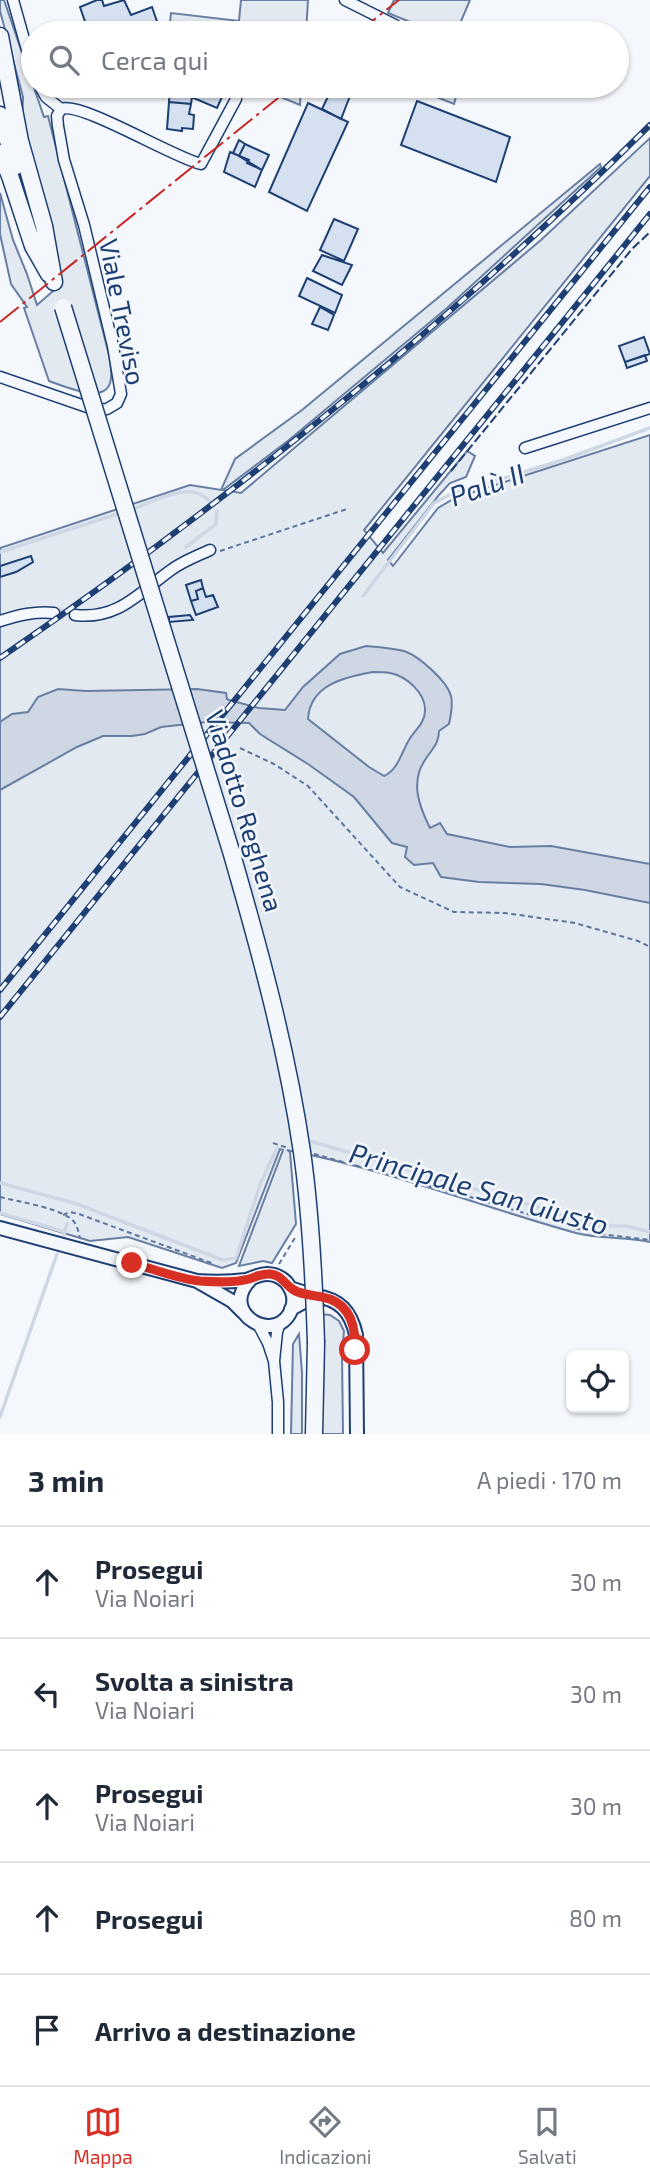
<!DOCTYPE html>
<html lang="it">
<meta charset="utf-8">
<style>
body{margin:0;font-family:"Exo 2",sans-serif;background:#f6f6f7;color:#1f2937}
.controls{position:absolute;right:21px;bottom:21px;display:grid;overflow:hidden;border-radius:10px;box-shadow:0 2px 5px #0004}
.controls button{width:63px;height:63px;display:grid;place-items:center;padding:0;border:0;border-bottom:2px solid #e0e1e3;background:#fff;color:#1f2937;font:35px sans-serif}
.stop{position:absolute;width:21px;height:21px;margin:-16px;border:5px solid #d93025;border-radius:50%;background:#fff}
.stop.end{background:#d93025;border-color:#fff;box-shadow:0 2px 7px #0008}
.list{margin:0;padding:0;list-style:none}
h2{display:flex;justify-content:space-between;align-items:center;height:91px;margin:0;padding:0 28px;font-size:30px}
h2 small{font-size:23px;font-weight:400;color:#747a83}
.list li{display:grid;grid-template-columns:46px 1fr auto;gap:21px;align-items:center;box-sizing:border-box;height:112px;padding:0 28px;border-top:2px solid #e0e1e3}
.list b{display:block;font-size:26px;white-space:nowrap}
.list p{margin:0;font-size:23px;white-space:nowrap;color:#747a83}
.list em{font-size:23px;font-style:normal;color:#747a83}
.icon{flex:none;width:38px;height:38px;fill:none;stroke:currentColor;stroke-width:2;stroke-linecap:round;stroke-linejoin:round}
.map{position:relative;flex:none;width:650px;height:1434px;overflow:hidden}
.search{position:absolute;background:#fff;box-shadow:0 2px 5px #0004;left:21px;right:21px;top:21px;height:77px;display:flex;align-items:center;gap:18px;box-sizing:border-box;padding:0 24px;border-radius:38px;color:#747a83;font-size:26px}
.sheet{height:651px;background:#fff}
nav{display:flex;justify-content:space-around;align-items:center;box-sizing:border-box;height:98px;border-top:2px solid #e0e1e3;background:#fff;font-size:19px;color:#747a83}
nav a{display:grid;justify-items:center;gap:4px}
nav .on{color:#d93025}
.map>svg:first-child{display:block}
.green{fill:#e3e9f0;stroke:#687fa3;stroke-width:2}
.water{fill:#cfd7e4;stroke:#687fa3;stroke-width:2;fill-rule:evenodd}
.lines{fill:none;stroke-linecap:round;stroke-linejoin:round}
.stream{stroke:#cfd7e4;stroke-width:3.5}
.building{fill:#d5e0f0;stroke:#1d3f73;stroke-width:2}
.minor-tunnel{stroke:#c9d2e0;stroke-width:10;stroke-dasharray:10 5;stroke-linecap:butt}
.minor-casing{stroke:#1d3f73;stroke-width:13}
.tertiary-casing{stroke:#1d3f73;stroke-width:16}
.trunk-casing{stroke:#1d3f73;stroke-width:19}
.path{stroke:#5e769c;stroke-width:2;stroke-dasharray:5 3.5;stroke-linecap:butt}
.minor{stroke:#f4f7fb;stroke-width:10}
.tertiary{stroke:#f4f7fb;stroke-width:12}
.trunk{stroke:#f4f7fb;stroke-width:16}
.rail-casing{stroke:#1d3f73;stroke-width:6}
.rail{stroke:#f4f7fb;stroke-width:3.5;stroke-dasharray:10;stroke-linecap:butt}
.trunk-bridge-casing{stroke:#1d3f73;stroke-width:19;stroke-linecap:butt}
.trunk-bridge{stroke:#f4f7fb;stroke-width:16}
.fence{stroke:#1d3f73;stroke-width:2;stroke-dasharray:9 3.5;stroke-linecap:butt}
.power{stroke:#c62828;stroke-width:2;stroke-dasharray:24 5 3.5 5;stroke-linecap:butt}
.route{stroke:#d93025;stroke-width:9}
.labels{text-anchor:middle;stroke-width:5;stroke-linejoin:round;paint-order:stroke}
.street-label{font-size:26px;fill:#1d3f73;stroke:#f4f7fb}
.water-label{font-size:28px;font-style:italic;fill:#1d3f73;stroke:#f4f7fb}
</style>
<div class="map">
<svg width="650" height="1434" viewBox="0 0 650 1434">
<rect width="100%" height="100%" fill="#f4f7fb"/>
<path class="green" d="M0 0H4L44 117 48 116 109 355C110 363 112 371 111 378 109 407 64 386 49 381L24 308 27 307 11 284 0 234V193L13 240 27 274 37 305 60 285 22 127 23 97 0 11Z
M241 0H308L306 33H169L171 13 239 21Z
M394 0H470L456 33H437L388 13Z
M254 86H301L300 105Z
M409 86H459L454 104Z
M650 138V176L364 530 383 553 467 451 475 456 466 477 450 483 439 495 388 560 393 566 438 508 455 498 650 435V1242C626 1237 600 1239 576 1233 479 1206 385 1169 287 1150L290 1152 296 1224 272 1263 263 1261 239 1266 283 1150 280 1149 236 1263 222 1268 128 1237 90 1241 0 1214V548L190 485 221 490 235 459 302 410 600 164 601 167 447 308 289 440 223 490 241 493 541 240Z
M320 1314 330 1315 339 1321 344 1331 342 1354 343 1434H321Z
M299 1334 302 1373V1434H291L293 1344Z"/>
<path class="water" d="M366 646C378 647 392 648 404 651 419 656 447 681 451 696 453 705 451 715 449 724L439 731C439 744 432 749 425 760 410 782 419 806 430 828L440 823 447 834 510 847 551 846 650 864V903L585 890 541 884 479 882 441 877 433 863 414 865 405 857 407 847 392 843 354 797 308 764 260 734 249 723 206 722 161 727 145 734 132 736H103L77 747 0 790V722L12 714 28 712 38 697 58 689 86 691 197 689 226 693 227 699 229 700 259 708 285 710 303 687 340 654ZM373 672C378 672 384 672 390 673 406 676 426 693 425 711 425 723 414 731 409 740 401 753 398 770 384 776L369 767 308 719C310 685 344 677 373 672Z"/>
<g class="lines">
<path class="stream" d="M131 510C153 502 190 479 209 501
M186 547 216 524 217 511
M0 552 123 512
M363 596 434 503 449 495 563 460 650 428
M310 1141 530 1205 595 1226H627L650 1232
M0 1183 74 1203 223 1260 236 1258 261 1182 277 1148
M0 1213 65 1232
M64 1235 67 1224
M0 1417 57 1254"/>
</g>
<path class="building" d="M97 0H102L104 6 124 0 131 15 152 7 161 33H89L80 7Z
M171 86H227L217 108 170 88Z
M333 86 350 96 341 119 322 109Z
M170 88 192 97 191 104 169 102Z
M417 101 510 137 496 182 401 145Z
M169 102 191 104 189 114 194 115 193 129 182 128V131L167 129Z
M308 103 348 122 307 211 269 192Z
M239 140 245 144 239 156 233 153Z
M245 144 269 155 262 170 239 156Z
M230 152 249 160 247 163 262 170 255 187 224 172Z
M334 219 358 229 344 261 320 250Z
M322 255 352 265 342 285 313 271Z
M307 278 342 295 335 313 299 296Z
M320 307 334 315 328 330 312 324Z
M644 337 650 354 625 362 619 346Z
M645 355 647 361 627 368 625 362Z
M31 556 33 562 16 572 0 577V566Z
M201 580 203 588 196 591 198 599 191 601 186 585Z
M203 588 206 597 213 595 218 607 196 615 191 601 198 599 196 591Z
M190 615 193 620 169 622V617Z"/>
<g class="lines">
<path class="minor-tunnel" d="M54 613 75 615"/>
<defs>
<path id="minor" d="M13 0 33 71
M345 0 395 25
M61 109C81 101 172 157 201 164L236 99
M0 377 96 410 107 409 117 403 121 394 113 346 84 225 64 160 58 126 57 116 61 109 46 97 40 86
M525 448 650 408
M75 615C118 620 139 593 171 570 183 561 197 556 210 550
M0 621C19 615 35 611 54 613
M258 1324 268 1343 274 1361 277 1332 280 1323
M274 1361 278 1402V1434"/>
<path id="tertiary" d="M0 1228 197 1281
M290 1288 315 1296 291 1309
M315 1296C340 1299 351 1312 356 1335L357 1434
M243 1312 232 1301 197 1281C214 1282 230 1282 246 1280 253 1278 259 1274 267 1274 274 1274 281 1277 286 1282 292 1289 295 1299 292 1308 278 1348 216 1313 251 1279"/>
<path id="trunk" d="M0 36 20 141 44 226 54 282
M0 115 16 166
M0 153 10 176 33 246 49 274
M314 1434 316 1343"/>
</defs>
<use href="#minor" class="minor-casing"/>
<use href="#tertiary" class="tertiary-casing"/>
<use href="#trunk" class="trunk-casing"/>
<path class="path" d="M220 551 347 509
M240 748 274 764 308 786 400 887 454 912 505 913 575 923 638 941 650 947
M273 1143 288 1148
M314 1154 470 1197 592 1233 650 1240
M0 1197C20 1202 54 1207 70 1218 77 1223 78 1230 80 1238
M63 1215 70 1212 79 1214 214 1264
M279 1264 296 1236"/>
<use href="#minor" class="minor"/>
<use href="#tertiary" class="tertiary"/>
<use href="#trunk" class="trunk"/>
<defs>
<path id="rail" d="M0 658C231 499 451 323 650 125
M0 990 650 187
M0 1017 650 214"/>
</defs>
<use href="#rail" class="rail-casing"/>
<use href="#rail" class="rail"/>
<defs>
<path id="trunk-bridge" d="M63 307 231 851C260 951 287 1050 302 1152 311 1215 314 1279 316 1343"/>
</defs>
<use href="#trunk-bridge" class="trunk-bridge-casing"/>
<use href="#trunk-bridge" class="trunk-bridge"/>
<path class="fence" d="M451 471 632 249 650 232"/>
<path class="power" d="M357 33 399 0
M0 322 293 86"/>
</g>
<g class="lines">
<path class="route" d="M132 1263C154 1269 178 1279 200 1281 216 1282 234 1283 249 1279 256 1277 261 1273 270 1274 281 1275 284 1283 291 1288 299 1295 313 1295 322 1297 350 1302 356 1326 355 1350"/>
</g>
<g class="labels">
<g class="street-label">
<text transform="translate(122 312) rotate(79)" y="9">Viale Treviso</text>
<text transform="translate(244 811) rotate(73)" y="9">Viadotto Reghena</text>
</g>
<g class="water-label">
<text transform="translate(487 485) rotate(-19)" y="10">Palù II</text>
<text transform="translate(479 1189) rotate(16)" y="10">Principale San Giusto</text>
</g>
</g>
</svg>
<div class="controls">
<button><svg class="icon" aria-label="locate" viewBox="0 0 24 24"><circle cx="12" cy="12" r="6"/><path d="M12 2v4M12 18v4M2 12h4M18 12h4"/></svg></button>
</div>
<div class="stop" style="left:355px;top:1350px"></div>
<div class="stop end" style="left:132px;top:1263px"></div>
<div class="search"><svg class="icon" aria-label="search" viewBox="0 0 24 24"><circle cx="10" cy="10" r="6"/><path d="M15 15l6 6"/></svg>Cerca qui</div>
</div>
<section class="sheet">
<h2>3 min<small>A piedi · 170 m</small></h2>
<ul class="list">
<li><svg class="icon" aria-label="ahead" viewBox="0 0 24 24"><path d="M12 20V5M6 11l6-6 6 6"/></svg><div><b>Prosegui</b><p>Via Noiari</p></div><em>30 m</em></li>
<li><svg class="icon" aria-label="left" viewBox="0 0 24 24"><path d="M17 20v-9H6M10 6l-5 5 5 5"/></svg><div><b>Svolta a sinistra</b><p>Via Noiari</p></div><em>30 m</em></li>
<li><svg class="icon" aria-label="ahead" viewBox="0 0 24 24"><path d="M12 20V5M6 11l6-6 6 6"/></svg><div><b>Prosegui</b><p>Via Noiari</p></div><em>30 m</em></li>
<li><svg class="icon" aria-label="ahead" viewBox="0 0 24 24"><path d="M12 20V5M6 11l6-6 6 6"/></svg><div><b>Prosegui</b></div><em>80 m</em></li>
<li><svg class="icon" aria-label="arrive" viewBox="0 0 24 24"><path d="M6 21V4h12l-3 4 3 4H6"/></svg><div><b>Arrivo a destinazione</b></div></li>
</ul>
</section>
<nav>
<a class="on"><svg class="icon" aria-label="map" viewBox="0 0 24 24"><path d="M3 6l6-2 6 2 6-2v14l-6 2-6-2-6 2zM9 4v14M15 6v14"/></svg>Mappa</a>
<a><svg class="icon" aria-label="directions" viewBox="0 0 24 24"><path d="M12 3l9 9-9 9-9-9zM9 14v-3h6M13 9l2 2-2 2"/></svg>Indicazioni</a>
<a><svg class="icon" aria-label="saved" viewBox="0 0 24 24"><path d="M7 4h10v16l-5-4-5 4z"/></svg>Salvati</a>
</nav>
